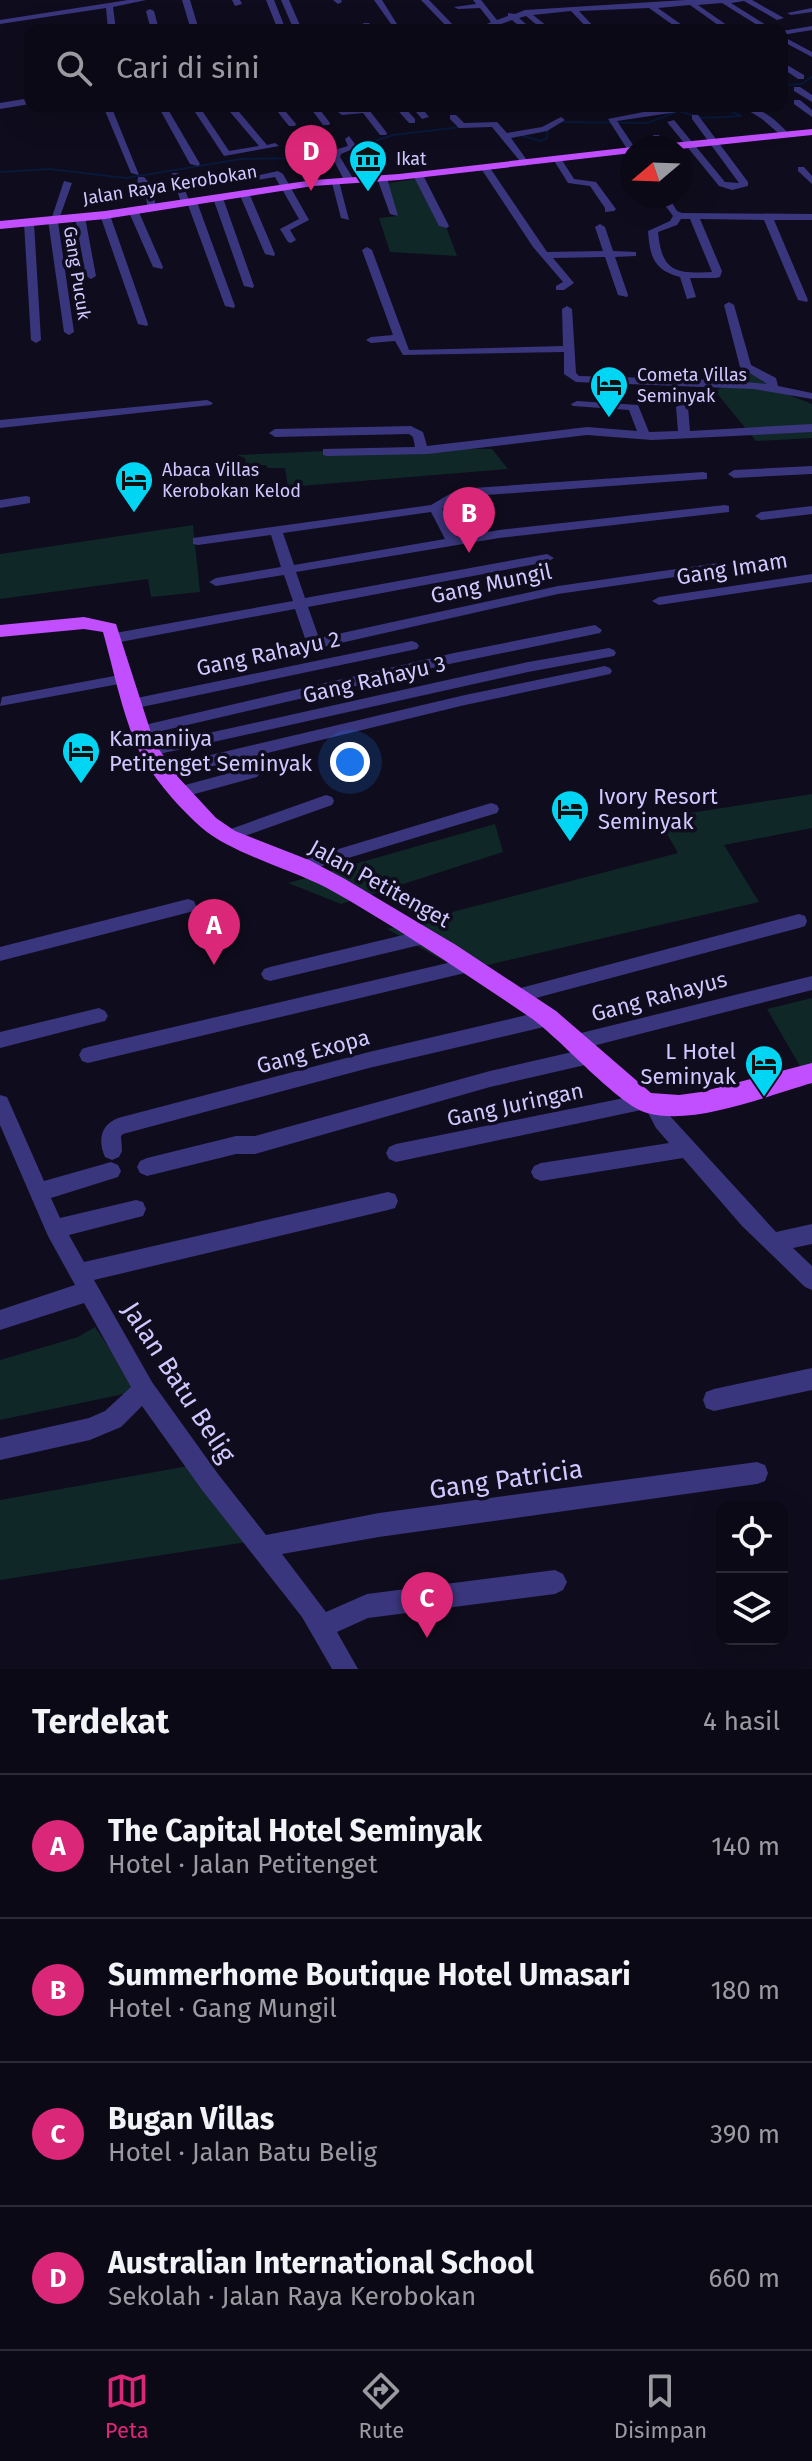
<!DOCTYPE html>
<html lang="id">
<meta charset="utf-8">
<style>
body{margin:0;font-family:"Fira Sans",sans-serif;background:#14121f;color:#f1f3f6}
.controls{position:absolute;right:24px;bottom:24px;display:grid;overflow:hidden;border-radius:16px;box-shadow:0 8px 32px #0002}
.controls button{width:72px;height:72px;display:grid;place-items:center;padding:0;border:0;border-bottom:2px solid #2b2a35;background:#0b0916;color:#f1f3f6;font:40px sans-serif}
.compass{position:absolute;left:620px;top:136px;width:72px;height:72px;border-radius:50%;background:#0b0916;box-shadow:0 8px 32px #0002;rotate:251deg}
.you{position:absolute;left:350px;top:762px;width:28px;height:28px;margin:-20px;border:6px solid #fff;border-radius:50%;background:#1a73e8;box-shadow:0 0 0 12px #1a73e833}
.badge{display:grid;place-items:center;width:52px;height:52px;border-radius:50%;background:#db2777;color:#fff;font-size:26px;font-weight:700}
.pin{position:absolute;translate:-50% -66px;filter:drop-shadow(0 2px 4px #0008)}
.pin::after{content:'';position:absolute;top:42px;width:28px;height:24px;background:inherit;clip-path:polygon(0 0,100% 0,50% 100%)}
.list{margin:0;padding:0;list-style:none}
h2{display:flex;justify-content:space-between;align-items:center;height:104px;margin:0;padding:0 32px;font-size:34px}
h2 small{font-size:26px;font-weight:400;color:#9a9aa1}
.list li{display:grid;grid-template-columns:52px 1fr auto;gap:24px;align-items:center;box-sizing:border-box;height:144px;padding:0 32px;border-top:2px solid #2b2a35}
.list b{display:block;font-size:30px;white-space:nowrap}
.list p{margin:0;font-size:26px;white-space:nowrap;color:#9a9aa1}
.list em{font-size:26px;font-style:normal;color:#9a9aa1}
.icon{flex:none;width:44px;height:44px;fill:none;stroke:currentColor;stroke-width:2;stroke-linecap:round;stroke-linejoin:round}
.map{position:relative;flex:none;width:812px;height:1669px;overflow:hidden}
.search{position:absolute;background:#0b0916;box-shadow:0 8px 32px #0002;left:24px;right:24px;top:24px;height:88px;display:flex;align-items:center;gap:20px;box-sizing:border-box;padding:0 28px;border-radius:16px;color:#9a9aa1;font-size:30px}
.sheet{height:680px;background:#0b0916}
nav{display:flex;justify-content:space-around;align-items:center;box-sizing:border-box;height:112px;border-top:2px solid #2b2a35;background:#0b0916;font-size:22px;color:#9a9aa1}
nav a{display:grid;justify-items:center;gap:4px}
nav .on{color:#db2777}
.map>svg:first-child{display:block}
.green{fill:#0f2727}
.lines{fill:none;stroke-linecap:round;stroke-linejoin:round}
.stream{stroke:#08193a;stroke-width:2}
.minor{fill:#3a367d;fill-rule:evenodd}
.major{fill:#c14fff;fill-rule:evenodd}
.labels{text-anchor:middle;stroke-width:7;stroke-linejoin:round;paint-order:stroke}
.far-poi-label{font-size:18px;fill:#d0c8ff;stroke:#0f0c1d;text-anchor:start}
.far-street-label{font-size:18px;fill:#d0c8ff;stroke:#0f0c1d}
.street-label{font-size:22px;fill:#d0c8ff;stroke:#0f0c1d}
.poi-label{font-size:22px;fill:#d0c8ff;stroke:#0f0c1d;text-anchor:start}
.near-street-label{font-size:26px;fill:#d0c8ff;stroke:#0f0c1d}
</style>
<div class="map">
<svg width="812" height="1669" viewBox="0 0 812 1669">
<rect width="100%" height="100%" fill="#0f0c1d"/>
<path class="green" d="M420 178 445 224 457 256 390 252 379 218 398 216 385 184Z
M750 373 776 390 812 404V438L756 441 715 391Z
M412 447 492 449 508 469 288 487 285 468H268L266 465 246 466 245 458 237 455Z
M193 525 200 592 151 597 148 579 0 599V554Z
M812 794V828L724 845 759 902 462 971 387 929 678 853 658 818Z
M495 824 503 852 341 904 288 883Z
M812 998V1087L767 1009Z
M95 1327 138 1391 0 1420V1360L78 1337Z
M188 1466 253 1541 0 1580V1500Z"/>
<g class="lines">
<path class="stream" d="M782 85 801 84 812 77
M559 122 648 123 678 111 703 118 741 116 719 106
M520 135 540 141 547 138 548 128
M353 148 393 135 461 127
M0 172 49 169 126 178 241 159 311 158 338 153"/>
<path class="minor" d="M128 0H146L113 7 116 30H108L106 8 0 24V20Z
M182 0H190L199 30H191Z
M232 0H240L242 4 235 6Z
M266 0H274L286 30H278Z
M281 0H289L302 30H294Z
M333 0H341L342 2 338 4Z
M374 0H382L397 24H391Z
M421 0H429L458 30H450Z
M473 0H481L497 20 508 16V13L515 14 525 10 685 0H752L784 18 777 20 744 1 731 3 774 30H765L722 3 698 5 734 30H725L690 5 658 8 689 30H680L649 8 579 11 597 30H589L571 11 533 15 552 30H543L526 16 519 18 533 30H524L512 20 485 30H475L491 22 480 8 458 9 454 7 476 4Z
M812 8V12L791 15 787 13Z
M150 9 154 11 159 30H151L146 11Z
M363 23H369L374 30H366Z
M812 26V30L782 35V31Z
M782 36 812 52V57L782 41Z
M782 62 804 75V79H798L782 68Z
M794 87H800L812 95V102L794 91Z
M30 98V104L0 109V103Z
M794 100H800L812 110V117L794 104Z
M103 106H111L139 175 131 173Z
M158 106H166L200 164 198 166 190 164Z
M191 106H199L229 151 259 146 225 106H234L267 145 275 143 279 146 224 156Z
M273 106H281L296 124 295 126H289Z
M309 106H317L330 123 329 125H323Z
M358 106H366L387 133 386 135H380L363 113 342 115 338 112 359 108Z
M394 106H403L415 119V123H409Z
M411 106H420L429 117 422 119Z
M674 106H682L677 112 617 121 635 148H632V153L629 152 608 119Z
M741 106C761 106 777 121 790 135L783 137 762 119Z
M450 115H456L464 123 497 122 507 133 542 127 561 117 565 120 547 131 511 138 529 163 524 166 492 127 459 128 450 119Z
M692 115H698L748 182V186L732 190 719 186 667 122 674 120 725 182 739 183 692 119Z
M653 135H659L666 148H658Z
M349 136 357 147 341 154 340 157 354 180 349 183 344 180 332 157 334 150 348 146 345 139Z
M554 157H560L574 179 596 182 616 209 614 211 605 212V208L590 186 568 183 553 159Z
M482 165H488L547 252 603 251 595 227 600 224 605 227 613 251 636 252V256L615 257 628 295 627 297 618 295 605 257 553 258 574 283 564 290H556V286L563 282 533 247 480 167Z
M798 167H804L812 176V184L798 171Z
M278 171 283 174 309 220 290 230 296 240 291 243 288 242 280 229 299 219 275 177 251 181 246 178Z
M418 172 423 175 449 226 447 228 439 226 413 175Z
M172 173H178L189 200 197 202 235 306 234 308 225 306 188 205 181 203Z
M382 175 387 178 398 216 390 214 377 178Z
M138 177H144L153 187 156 210 148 208 144 188 137 184Z
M331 179 339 181 349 220 341 218Z
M64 181 72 183 58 222 74 332 69 335 64 332 48 220 52 217Z
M244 190 249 193 275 254 274 256 265 254 239 193Z
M218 195 223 198 254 286 253 288 244 286 213 198Z
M658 196H668L677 211 682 213 812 214V220H774L808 300 807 302 798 300 764 220 700 219 722 271 720 277 716 278H690L696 297 687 299 680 277C653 270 650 256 648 231L670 221 673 216ZM681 219H690L712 272C674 274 662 271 658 232L677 225Z
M133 207 138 210 163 267 162 269 153 267 128 210Z
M105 212 110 215 148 324 147 326 138 324 100 215Z
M80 214 85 217 96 276 91 279 86 276 75 217Z
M29 220 34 223 41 340 36 343 31 340 24 223Z
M367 247 372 250 409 350 563 346 562 309 567 306 572 309 576 373 579 376 724 380 767 384 740 367 724 305 729 302 734 305 751 365 776 378 778 386 812 393V399L754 389 576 382 564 374V352L403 355 395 341 371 343 366 340 371 337 393 335 362 250Z
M207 400 213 403 211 405 0 428V420Z
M577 401 638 405 649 432 678 431 676 407 682 404 688 407 690 431 812 424V432L652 440 587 435 428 454 327 456 323 455V449L415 447 413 437 409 434 275 437 269 433 275 429 411 426 423 432 427 446 587 427 637 431 629 410 573 406 571 404Z
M812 466V474L734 478 728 474 734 470Z
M703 472 707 473V479L473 496 462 497 442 509 457 537 499 530 725 505 729 506V512L499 538 296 572 305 598 547 554 554 558 547 562 308 607 319 638 558 586 718 563 723 564V570L558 594 314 649 307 644 295 609 115 643 108 638 115 633 293 601 284 575 216 586 209 582 216 578 281 567 271 535 198 545 193 544V538L431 505 455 491 473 488ZM431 512 445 539 294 565 283 533Z
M26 496 30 497V503L0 508V500Z
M812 506V514L761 520 755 516 761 512Z
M812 574V582L659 605 652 601 659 597Z
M595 625 602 630 600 633 454 663 140 736 133 731 140 726 454 653Z
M412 641 417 643 419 646 417 649 132 709 125 704 132 699Z
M609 648 614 650 616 653 614 656 528 672 150 756 142 751 150 746 528 662Z
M605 666 610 668 612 671 610 674 465 705 164 778 156 772 164 766 465 695Z
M125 674 132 679 130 682 0 706 2 697Z
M252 767 257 769 260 773 257 777 180 798 172 792 174 788Z
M326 795 332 797 334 801 332 805 228 842 220 836 222 832Z
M491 803 497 805 499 809 497 813 302 872 296 870 294 866 296 862 302 860Z
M188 899 194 901 196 906 194 911 0 961V947Z
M799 914 805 916 807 921 805 926 799 928 517 1003 511 1001 508 996 511 991 517 989Z
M424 930 430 932 433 937 430 942 424 944 270 981 264 979 261 974 264 969 270 967Z
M469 958 475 960 478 965 475 970 469 972 88 1063 82 1061 79 1055 82 1049 88 1047Z
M812 976V990L577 1050 571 1047 568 1042 571 1037 577 1034Z
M99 1008 105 1011 108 1016 105 1021 0 1048V1032Z
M548 1010 554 1013 557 1018 554 1023 548 1026 369 1068 123 1134 121 1136 122 1151 119 1157 112 1160 105 1157C98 1141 100 1125 118 1118L369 1052Z
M594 1047 600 1049 603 1055 600 1061 594 1063 490 1087 255 1154H236L147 1176 140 1173 137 1167 140 1161 147 1158 236 1136H255L490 1071Z
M644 1094 661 1100 670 1116 776 1232 812 1224V1244L793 1248 812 1266V1290L805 1287 742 1226 683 1158 541 1181 534 1178 531 1172 534 1166 541 1163 669 1143 656 1128 646 1109 396 1162 389 1159 386 1153 389 1147 396 1144Z
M0 1095 7 1097 44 1181 111 1162 118 1165 121 1171 118 1177 51 1198 60 1218 136 1200 143 1202 146 1209 143 1216 69 1235 84 1262 388 1192 395 1194 398 1201 395 1208 388 1210 94 1280 152 1382 218 1474 266 1535 379 1513 757 1462 765 1465 768 1473 765 1481 757 1484 379 1537 282 1554 326 1612 367 1594 555 1570 563 1574 567 1582 563 1590 555 1594 368 1618 337 1632 358 1669H332L302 1617 202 1490 142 1406 121 1427 90 1440 0 1460V1438L89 1418 105 1411 131 1387 84 1303 0 1330V1310L75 1285 48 1236 0 1125Z
M812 1368V1390L714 1411 706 1408 703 1400 706 1392 714 1389Z"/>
<path class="major" d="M812 129V135L680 149 646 148 652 145Z
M632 147 636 148H632V153L399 180 313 186 105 219 0 229V221L105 211 313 180 399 174Z
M84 617 116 624 154 742 178 777 216 818 235 831 309 860 345 879 456 945 556 1011 651 1093 679 1095 701 1092 812 1063V1083C766 1096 694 1126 647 1113 618 1105 561 1039 531 1018 464 973 397 927 327 888 290 869 231 853 202 828 177 806 148 773 135 742 121 708 113 668 103 632L84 629 0 637V625Z"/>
</g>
<defs>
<symbol id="museum-pin" viewBox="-11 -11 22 30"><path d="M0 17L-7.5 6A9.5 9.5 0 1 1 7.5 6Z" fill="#00d5f3" stroke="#0f0c1d"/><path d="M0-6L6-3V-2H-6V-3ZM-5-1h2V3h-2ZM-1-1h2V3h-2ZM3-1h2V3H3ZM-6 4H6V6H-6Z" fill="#111"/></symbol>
<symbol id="hotel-pin" viewBox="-11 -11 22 30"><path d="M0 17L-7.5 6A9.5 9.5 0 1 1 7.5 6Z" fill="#00d5f3" stroke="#0f0c1d"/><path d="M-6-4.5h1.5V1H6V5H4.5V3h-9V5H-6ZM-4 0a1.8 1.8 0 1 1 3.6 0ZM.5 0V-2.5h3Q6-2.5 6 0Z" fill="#111"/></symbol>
</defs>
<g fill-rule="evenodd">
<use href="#museum-pin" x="346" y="137" width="44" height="60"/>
<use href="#hotel-pin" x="587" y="363" width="44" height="60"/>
<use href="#hotel-pin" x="112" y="458" width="44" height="60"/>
<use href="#hotel-pin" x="59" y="729" width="44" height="60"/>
<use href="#hotel-pin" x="548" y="787" width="44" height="60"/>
<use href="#hotel-pin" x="742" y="1042" width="44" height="60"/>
</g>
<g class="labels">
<g class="far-poi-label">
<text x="396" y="165">Ikat</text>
<text x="637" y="381">Cometa Villas<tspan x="637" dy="21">Seminyak</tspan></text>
<text x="162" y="476">Abaca Villas<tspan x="162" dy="21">Kerobokan Kelod</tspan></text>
</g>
<g class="far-street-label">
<text transform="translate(170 185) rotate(-9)" y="6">Jalan Raya Kerobokan</text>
<text transform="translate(77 273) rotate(81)" y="6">Gang Pucuk</text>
</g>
<g class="street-label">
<text transform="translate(732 568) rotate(-9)" y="8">Gang Imam</text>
<text transform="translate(491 583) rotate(-12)" y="8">Gang Mungil</text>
<text transform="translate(268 653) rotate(-12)" y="8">Gang Rahayu 2</text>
<text transform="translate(374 679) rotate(-13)" y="8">Gang Rahayu 3</text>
<text transform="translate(380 883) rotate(29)" y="8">Jalan Petitenget</text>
<text transform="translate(659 996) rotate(-15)" y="8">Gang Rahayus</text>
<text transform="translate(313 1051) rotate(-15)" y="8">Gang Exopa</text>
<text transform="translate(515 1104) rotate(-12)" y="8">Gang Juringan</text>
</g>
<g class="poi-label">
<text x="109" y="746">Kamaniiya<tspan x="109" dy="25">Petitenget Seminyak</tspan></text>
<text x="598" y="804">Ivory Resort<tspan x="598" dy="25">Seminyak</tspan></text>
<text x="736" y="1059" text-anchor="end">L Hotel<tspan x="736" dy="25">Seminyak</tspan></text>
</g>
<g class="near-street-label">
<text transform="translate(179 1382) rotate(57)" y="9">Jalan Batu Belig</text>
<text transform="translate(506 1479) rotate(-8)" y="9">Gang Patricia</text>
</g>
</g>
</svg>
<div class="controls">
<button><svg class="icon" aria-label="locate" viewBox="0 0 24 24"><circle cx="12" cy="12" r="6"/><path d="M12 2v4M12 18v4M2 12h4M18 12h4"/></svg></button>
<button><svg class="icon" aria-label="layers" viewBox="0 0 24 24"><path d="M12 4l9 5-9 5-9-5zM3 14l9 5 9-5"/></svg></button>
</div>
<svg class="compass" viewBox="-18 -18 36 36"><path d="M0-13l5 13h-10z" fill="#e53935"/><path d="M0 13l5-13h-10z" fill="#9a9aa1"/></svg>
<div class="you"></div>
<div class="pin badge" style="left:214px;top:965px">A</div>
<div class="pin badge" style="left:469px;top:553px">B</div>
<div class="pin badge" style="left:427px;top:1638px">C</div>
<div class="pin badge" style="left:311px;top:191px">D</div>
<div class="search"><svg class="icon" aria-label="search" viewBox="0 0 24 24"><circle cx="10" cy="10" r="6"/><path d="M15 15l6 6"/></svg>Cari di sini</div>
</div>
<section class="sheet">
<h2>Terdekat<small>4 hasil</small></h2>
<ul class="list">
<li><span class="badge">A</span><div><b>The Capital Hotel Seminyak</b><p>Hotel · Jalan Petitenget</p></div><em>140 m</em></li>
<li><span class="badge">B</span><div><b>Summerhome Boutique Hotel Umasari</b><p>Hotel · Gang Mungil</p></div><em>180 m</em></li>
<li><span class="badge">C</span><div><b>Bugan Villas</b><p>Hotel · Jalan Batu Belig</p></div><em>390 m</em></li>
<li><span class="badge">D</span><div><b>Australian International School</b><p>Sekolah · Jalan Raya Kerobokan</p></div><em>660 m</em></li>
</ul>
</section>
<nav>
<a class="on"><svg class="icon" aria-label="map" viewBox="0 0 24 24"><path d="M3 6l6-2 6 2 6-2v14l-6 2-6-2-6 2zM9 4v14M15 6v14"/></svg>Peta</a>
<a><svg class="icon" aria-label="directions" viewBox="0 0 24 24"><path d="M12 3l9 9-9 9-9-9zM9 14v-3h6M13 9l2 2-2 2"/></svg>Rute</a>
<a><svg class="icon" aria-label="saved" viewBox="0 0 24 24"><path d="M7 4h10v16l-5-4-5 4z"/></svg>Disimpan</a>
</nav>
